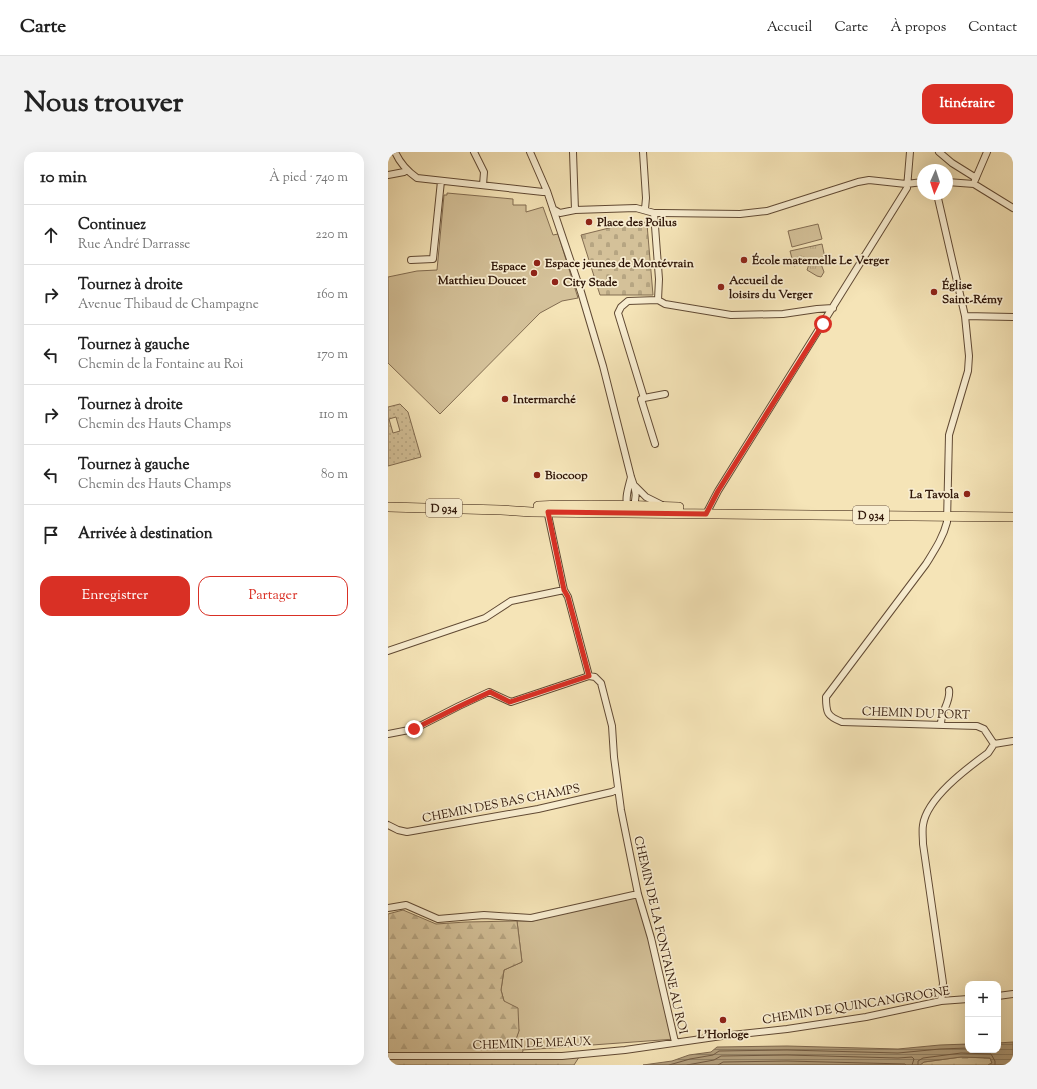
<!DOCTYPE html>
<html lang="fr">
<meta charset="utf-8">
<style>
body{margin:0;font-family:"Sorts Mill Goudy",serif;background:#f2f2f2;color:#222}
.controls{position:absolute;right:12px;bottom:12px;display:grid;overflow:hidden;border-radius:8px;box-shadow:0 4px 16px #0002}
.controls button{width:36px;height:36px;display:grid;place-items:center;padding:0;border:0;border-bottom:1px solid #e0e0e0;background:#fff;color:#222;font:20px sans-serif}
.compass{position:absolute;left:529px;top:12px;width:36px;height:36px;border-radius:50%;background:#fff;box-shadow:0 4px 16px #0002;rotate:183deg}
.stop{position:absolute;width:12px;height:12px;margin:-9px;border:3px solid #d93025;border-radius:50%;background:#fff}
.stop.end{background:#d93025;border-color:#fff;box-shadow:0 1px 4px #0008}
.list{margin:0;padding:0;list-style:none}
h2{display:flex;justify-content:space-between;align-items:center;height:52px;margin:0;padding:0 16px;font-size:17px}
h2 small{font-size:13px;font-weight:400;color:#767676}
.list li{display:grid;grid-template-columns:26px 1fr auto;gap:12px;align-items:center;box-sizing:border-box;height:60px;padding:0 16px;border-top:1px solid #e0e0e0}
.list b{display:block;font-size:15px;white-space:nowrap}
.list p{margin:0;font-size:13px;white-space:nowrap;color:#767676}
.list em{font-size:13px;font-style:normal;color:#767676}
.actions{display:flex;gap:8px;padding:12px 16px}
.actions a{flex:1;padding:9px 0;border:1px solid #d93025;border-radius:12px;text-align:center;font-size:14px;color:#d93025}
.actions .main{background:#d93025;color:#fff}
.icon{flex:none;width:22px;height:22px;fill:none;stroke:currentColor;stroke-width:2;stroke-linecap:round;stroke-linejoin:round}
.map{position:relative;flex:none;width:625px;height:913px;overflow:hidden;border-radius:12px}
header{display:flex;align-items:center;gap:24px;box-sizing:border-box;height:56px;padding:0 20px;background:#fff;border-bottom:1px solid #e0e0e0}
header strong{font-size:19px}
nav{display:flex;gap:22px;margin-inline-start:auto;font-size:14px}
.intro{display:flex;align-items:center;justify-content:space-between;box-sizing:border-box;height:96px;padding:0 24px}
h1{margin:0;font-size:28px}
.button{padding:10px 18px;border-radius:12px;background:#d93025;color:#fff;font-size:14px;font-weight:700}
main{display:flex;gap:24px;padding:0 24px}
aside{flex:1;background:#fff;border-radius:12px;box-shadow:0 4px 16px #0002}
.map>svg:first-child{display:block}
.grass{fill:#d4c199;stroke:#826c51}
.forest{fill:url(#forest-firs);stroke:#826c51}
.cemetery{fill:url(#cemetery-stones);stroke:#826c51}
.park{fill:url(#park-tufts);stroke:#826c51}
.garden{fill:url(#garden-dots);stroke:#826c51;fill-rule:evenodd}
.water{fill:url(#water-rules);stroke:#7e684e}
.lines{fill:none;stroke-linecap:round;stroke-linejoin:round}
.shore{stroke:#715a42;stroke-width:1}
.minor-casing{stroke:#614a34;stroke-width:8}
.primary-casing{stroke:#301709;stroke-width:10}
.minor{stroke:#f8edd0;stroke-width:6}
.primary{stroke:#f5e4b7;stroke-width:9}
.route{stroke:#d93025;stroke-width:5}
.poi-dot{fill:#8f2418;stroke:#f8edd0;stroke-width:1.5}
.labels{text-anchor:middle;stroke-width:3.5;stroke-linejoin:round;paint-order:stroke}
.shield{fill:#f8edd0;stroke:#6c5745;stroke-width:1}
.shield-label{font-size:11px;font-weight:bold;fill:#301709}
.poi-label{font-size:12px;font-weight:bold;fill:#301709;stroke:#f8edd0;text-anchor:start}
.street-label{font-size:12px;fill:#301709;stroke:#f8edd0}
</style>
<header>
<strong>Carte</strong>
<nav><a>Accueil</a><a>Carte</a><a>À propos</a><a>Contact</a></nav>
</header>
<div class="intro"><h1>Nous trouver</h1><a class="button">Itinéraire</a></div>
<main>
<aside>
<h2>10 min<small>À pied · 740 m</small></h2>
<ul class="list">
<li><svg class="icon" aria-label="ahead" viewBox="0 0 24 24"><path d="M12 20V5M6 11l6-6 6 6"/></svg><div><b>Continuez</b><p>Rue André Darrasse</p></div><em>220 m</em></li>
<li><svg class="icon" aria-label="right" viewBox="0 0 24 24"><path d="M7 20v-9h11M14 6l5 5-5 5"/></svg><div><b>Tournez à droite</b><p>Avenue Thibaud de Champagne</p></div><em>160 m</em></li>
<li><svg class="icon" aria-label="left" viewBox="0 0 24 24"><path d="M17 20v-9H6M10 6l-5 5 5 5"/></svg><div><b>Tournez à gauche</b><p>Chemin de la Fontaine au Roi</p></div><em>170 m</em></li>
<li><svg class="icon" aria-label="right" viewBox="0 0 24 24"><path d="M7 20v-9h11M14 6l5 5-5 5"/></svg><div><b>Tournez à droite</b><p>Chemin des Hauts Champs</p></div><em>110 m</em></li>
<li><svg class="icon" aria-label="left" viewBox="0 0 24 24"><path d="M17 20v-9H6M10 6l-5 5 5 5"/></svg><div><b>Tournez à gauche</b><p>Chemin des Hauts Champs</p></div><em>80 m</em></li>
<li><svg class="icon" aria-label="arrive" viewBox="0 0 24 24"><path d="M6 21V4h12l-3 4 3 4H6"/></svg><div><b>Arrivée à destination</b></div></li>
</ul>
<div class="actions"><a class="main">Enregistrer</a><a>Partager</a></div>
</aside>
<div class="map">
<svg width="625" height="913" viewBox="0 0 625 913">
<defs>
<pattern id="forest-firs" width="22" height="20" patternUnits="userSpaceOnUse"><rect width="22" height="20" fill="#d4c199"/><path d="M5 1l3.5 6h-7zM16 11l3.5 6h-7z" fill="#b6a582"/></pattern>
<pattern id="cemetery-stones" width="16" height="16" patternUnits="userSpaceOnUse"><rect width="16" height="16" fill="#d4c199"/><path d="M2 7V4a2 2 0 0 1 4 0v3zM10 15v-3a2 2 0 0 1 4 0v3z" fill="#b6a582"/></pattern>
<pattern id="park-tufts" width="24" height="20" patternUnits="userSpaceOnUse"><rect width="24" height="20" fill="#d4c199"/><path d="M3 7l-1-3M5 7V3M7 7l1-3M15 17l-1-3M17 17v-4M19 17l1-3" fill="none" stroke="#b6a582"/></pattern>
<pattern id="garden-dots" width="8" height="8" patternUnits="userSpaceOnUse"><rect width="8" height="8" fill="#d4c199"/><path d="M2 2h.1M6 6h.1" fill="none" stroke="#b6a582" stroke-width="1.8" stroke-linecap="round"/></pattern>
<pattern id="water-rules" width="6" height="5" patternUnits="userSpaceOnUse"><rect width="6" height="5" fill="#b29e7c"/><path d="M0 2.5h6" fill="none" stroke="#918064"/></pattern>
</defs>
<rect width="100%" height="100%" fill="#f5e4b7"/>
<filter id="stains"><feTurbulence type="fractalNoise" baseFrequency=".005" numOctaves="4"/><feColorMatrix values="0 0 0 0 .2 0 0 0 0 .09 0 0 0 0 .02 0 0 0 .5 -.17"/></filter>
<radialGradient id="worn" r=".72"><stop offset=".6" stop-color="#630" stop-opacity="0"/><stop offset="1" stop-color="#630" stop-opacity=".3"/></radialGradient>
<path class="grass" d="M59 41 125 47V53H138V60L155 55 165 83 170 82 190 146 174 149 152 161 52 262 0 211V125L29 119 49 118 56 43H59Z
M430 72 434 87 404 95 400 79Z
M250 742 287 887 135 898 127 890 131 878 116 849 113 838 116 818 134 810 129 769H145Z"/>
<path class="forest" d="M15 758 48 772 78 770 129 769 134 810 116 818 113 838 116 849 130 856 131 879 127 890 135 898 134 903 193 902 186 913H0V762Z
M573 905 602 906 604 911 600 913H532L536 910Z"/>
<path class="cemetery" d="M253 68 259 72 265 143H212L193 83Z"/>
<path class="park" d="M434 92 437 106 406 114 402 99Z
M421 112H433L436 120 433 125 429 124 419 118Z"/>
<path class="garden" d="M12 252 20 260 33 305 0 314V255ZM8 265 12 279 5 281 1 267Z"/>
<path class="water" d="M625 890V913H600L604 911 602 906 573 905 536 910 532 913H255L284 909 301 903 323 900 329 895 399 894 510 897 552 893 580 892V898H610V891Z"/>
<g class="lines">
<path class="shore" d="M281 913 302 907 325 903 331 899 399 898 510 901 552 897 580 896
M299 913 326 908 333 904 399 903 510 906 524 905 526 907 524 913
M330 913 335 910 399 909 517 912 518 913
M530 913V909L535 906 573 901 603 902 607 909V913"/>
<defs>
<path id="minor" d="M7 0C12 11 19 19 29 26L155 40 159 39
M86 0 96 20 95 33
M142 0 159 39 193 140 215 214 243 325C247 336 250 344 245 355
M185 0 187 58
M255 0 258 46 257 57
M551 0 564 11 588 26
M0 23 16 20 19 18
M587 28 599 0
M559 30 586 32 625 56
M549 42 577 164 581 204 580 219 561 283 559 370C555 386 546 399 538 412L438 545C438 561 439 564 454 570L589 574 596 577 606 592 600 601C578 617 539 646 535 673 534 679 535 686 535 692L555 831 553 849
M165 57 172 61 187 58 248 56 266 61H274L352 62 379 59 470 30 481 28 518 32 535 30
M266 61 271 127 270 148
M23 108 45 107 53 29
M577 164 625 165
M256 246 277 242
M267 292 253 247 256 246 230 161 233 155 240 149 270 148 277 152 343 163 395 162 429 157 445 156
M247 334 258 345 274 353
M240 355C236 347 241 334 243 325
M159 358 176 438 180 445 201 524 207 525 213 531 224 574 226 605 233 658 250 742 263 786 287 890
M318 362 330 339 519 36 522 0
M0 499 97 466 123 449 176 438
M553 572C553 559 563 549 561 538
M0 582 26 577 71 554 101 540 123 550 201 524
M606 592 625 589
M0 673 10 678 19 680 150 657 224 640 230 637
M0 756 18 753 50 767 96 763 143 766 250 742
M610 844 625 842
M0 904H174L237 898 334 884 399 877 478 865 553 849 580 847"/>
<path id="primary" d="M150 354C197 352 244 353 291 355
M0 355 113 358 144 360 625 365"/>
</defs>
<use href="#minor" class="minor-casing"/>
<use href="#primary" class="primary-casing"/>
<use href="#minor" class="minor"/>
<use href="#primary" class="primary"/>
</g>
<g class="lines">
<path class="route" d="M26 577 72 554 102 540 122 550 201 524 180 445 176 438 160 360 318 362 330 339 435 172"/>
</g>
<g class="poi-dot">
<circle cx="201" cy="70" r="4"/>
<circle cx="356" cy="108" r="4"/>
<circle cx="149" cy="111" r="4"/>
<circle cx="146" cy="121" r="4"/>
<circle cx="167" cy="130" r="4"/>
<circle cx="333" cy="135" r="4"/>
<circle cx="546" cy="140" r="4"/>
<circle cx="117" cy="247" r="4"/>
<circle cx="149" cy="323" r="4"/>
<circle cx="579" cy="342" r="4"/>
<circle cx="335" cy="868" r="4"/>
</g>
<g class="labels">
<g class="shield">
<rect x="38" y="347" width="36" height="18" rx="3"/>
<rect x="465" y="354" width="36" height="18" rx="3"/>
</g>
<g class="shield-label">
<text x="56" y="360">D 934</text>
<text x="483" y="367">D 934</text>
</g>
<g class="poi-label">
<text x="209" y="74">Place des Poilus</text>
<text x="364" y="112">École maternelle Le Verger</text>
<text x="157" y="115">Espace jeunes de Montévrain</text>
<text x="138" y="118" text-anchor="end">Espace<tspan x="138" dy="14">Matthieu Doucet</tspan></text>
<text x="341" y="132">Accueil de<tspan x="341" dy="14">loisirs du Verger</tspan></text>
<text x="175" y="134">City Stade</text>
<text x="554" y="137">Église<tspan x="554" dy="14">Saint-Rémy</tspan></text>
<text x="125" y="251">Intermarché</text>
<text x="157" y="327">Biocoop</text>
<text x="571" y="346" text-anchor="end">La Tavola</text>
<text x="335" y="886" text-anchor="middle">L'Horloge</text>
</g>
<g class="street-label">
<text transform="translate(528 561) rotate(2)" y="4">CHEMIN DU PORT</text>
<text transform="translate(113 651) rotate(-11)" y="4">CHEMIN DES BAS CHAMPS</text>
<text transform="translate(273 783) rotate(77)" y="4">CHEMIN DE LA FONTAINE AU ROI</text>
<text transform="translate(468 853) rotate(-9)" y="4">CHEMIN DE QUINCANGROGNE</text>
<text transform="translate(144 891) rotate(-2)" y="4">CHEMIN DE MEAUX</text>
</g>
</g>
<rect width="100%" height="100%" filter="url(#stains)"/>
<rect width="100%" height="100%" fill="url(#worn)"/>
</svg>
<div class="controls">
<button>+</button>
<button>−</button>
</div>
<svg class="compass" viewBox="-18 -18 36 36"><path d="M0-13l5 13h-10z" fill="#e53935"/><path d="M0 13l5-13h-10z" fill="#767676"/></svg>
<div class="stop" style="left:435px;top:172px"></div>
<div class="stop end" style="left:26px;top:577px"></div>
</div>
</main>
